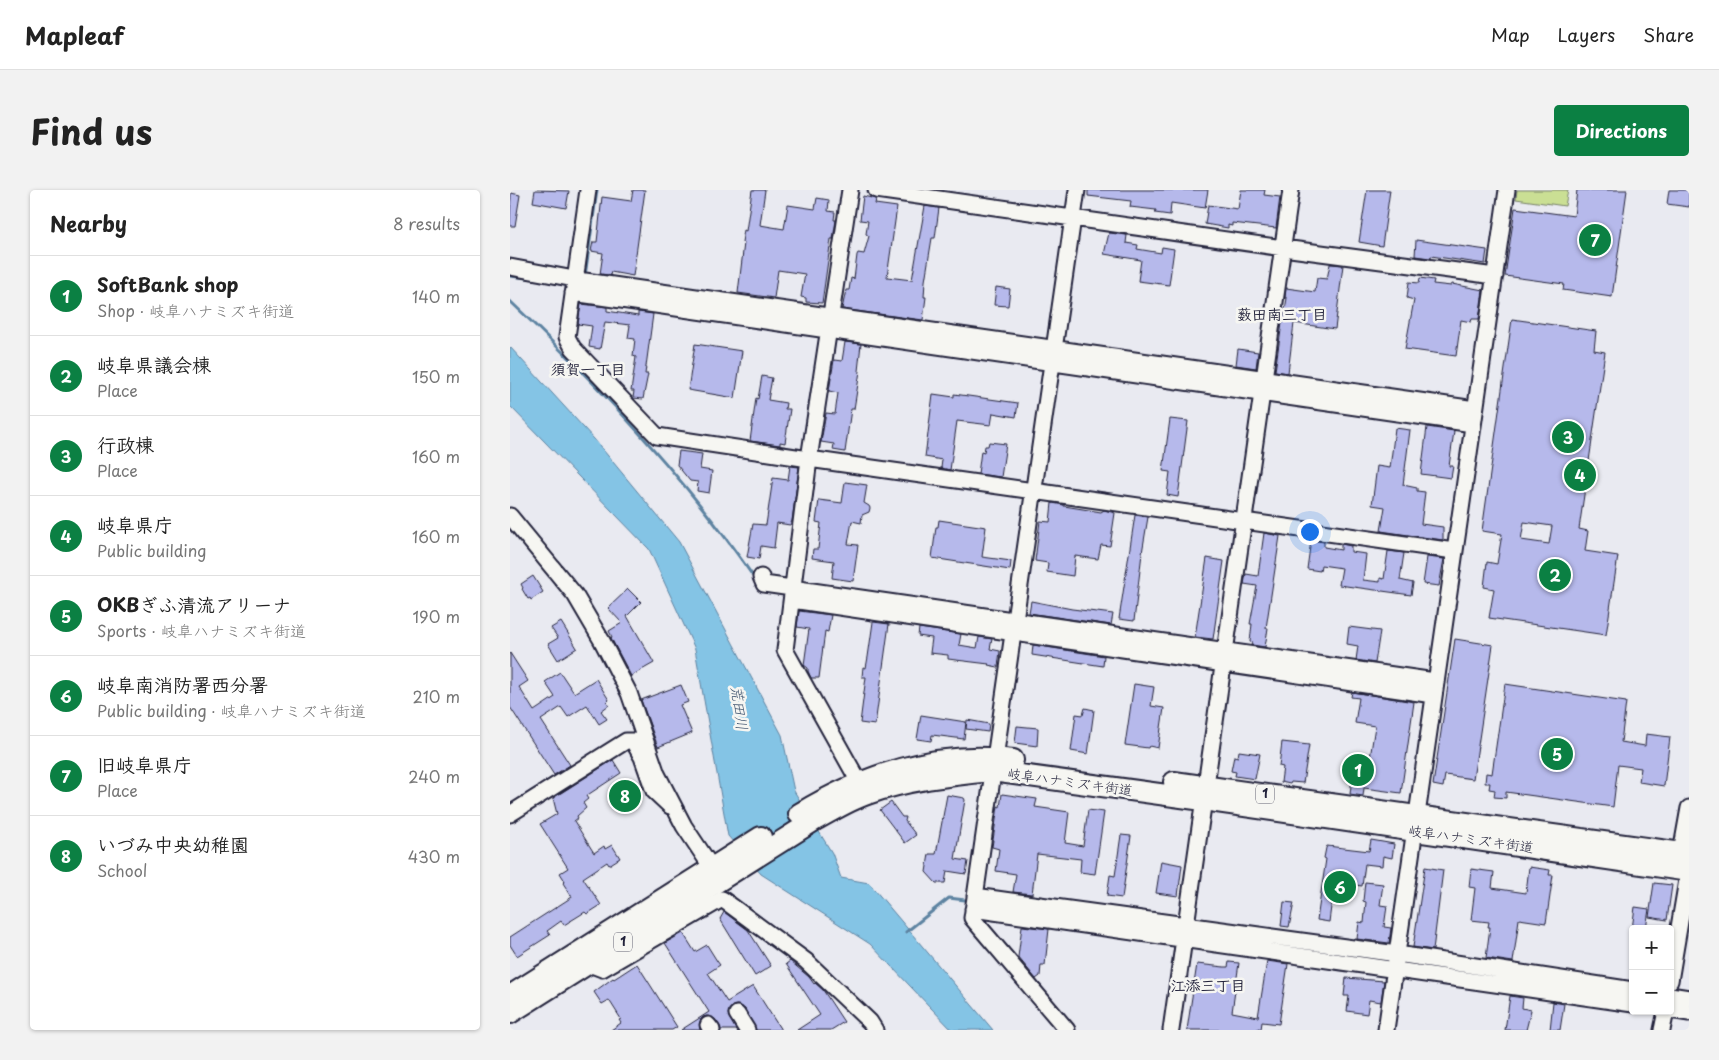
<!DOCTYPE html>
<meta charset="utf-8">
<style>
body{margin:0;font-family:"Playpen Sans","Klee One",sans-serif;background:#f2f2f2;color:#222}
.controls{position:absolute;right:15px;bottom:15px;display:grid;overflow:hidden;border-radius:5px;box-shadow:0 1px 4px #0004}
.controls button{width:45px;height:45px;display:grid;place-items:center;padding:0;border:0;border-bottom:1px solid #e0e0e0;background:#fff;color:#222;font:25px sans-serif}
.you{position:absolute;left:799px;top:341px;width:18px;height:18px;margin:-12px;border:4px solid #fff;border-radius:50%;background:#1a73e8;box-shadow:0 0 0 8px #1a73e833}
.badge{display:grid;place-items:center;width:32px;height:32px;border-radius:50%;background:#0b8043;color:#fff;font-size:16px;font-weight:700}
.pin{position:absolute;translate:-50% -50%;border:2px solid #fff;box-shadow:0 1px 5px #0006}
.list{margin:0;padding:0;list-style:none}
h2{display:flex;justify-content:space-between;align-items:center;height:65px;margin:0;padding:0 20px;font-size:21px}
h2 small{font-size:16px;font-weight:400;color:#767676}
.list li{display:grid;grid-template-columns:32px 1fr auto;gap:15px;align-items:center;box-sizing:border-box;height:80px;padding:0 20px;border-top:1px solid #e0e0e0}
.list b{display:block;font-size:19px;white-space:nowrap}
.list p{margin:0;font-size:16px;white-space:nowrap;color:#767676}
.list em{font-size:16px;font-style:normal;color:#767676}
.map{position:relative;flex:none;width:1179px;height:840px;overflow:hidden;border-radius:5px}
header{display:flex;align-items:center;gap:30px;box-sizing:border-box;height:70px;padding:0 25px;background:#fff;border-bottom:1px solid #e0e0e0}
header strong{font-size:24px}
nav{display:flex;gap:28px;margin-inline-start:auto;font-size:18px}
.intro{display:flex;align-items:center;justify-content:space-between;box-sizing:border-box;height:120px;padding:0 30px}
h1{margin:0;font-size:35px}
.button{padding:12px 22px;border-radius:5px;background:#0b8043;color:#fff;font-size:18px;font-weight:700}
main{display:flex;gap:30px;padding:0 30px}
aside{flex:1;background:#fff;border-radius:5px;box-shadow:0 1px 4px #0004}
.map>svg:first-child{display:block}
.green{fill:#cadf94;stroke:#768068}
.water{fill:#84c4e5;stroke:#5d83a1}
.lines{fill:none;stroke-linecap:round;stroke-linejoin:round}
.stream{stroke:#5d83a1;stroke-width:3}
.building{fill:#b6b9eb;stroke:#22223b;fill-rule:evenodd}
.minor-casing{stroke:#22223b;stroke-width:19}
.major-casing{stroke:#22223b;stroke-width:24}
.minor{stroke:#f6f6f2;stroke-width:15}
.major{stroke:#f6f6f2;stroke-width:20}
.labels{text-anchor:middle;stroke-width:5;stroke-linejoin:round;paint-order:stroke}
.shield{fill:#f6f6f2;stroke:#626272;stroke-width:1}
.shield-label{font-size:12px;font-weight:bold;fill:#22223b}
.street-label{font-size:14px;fill:#22223b;stroke:#f6f6f2}
.neighbourhood-label{font-size:15px;font-weight:bold;fill:#22223b;stroke:#f6f6f2}
.water-label{font-size:15px;font-style:italic;fill:#3f536e;stroke:#f6f6f2}
</style>
<header>
<strong>Mapleaf</strong>
<nav><a>Map</a><a>Layers</a><a>Share</a></nav>
</header>
<div class="intro"><h1>Find us</h1><a class="button">Directions</a></div>
<main>
<aside>
<h2>Nearby<small>8 results</small></h2>
<ul class="list">
<li><span class="badge">1</span><div><b>SoftBank shop</b><p>Shop · 岐阜ハナミズキ街道</p></div><em>140 m</em></li>
<li><span class="badge">2</span><div><b>岐阜県議会棟</b><p>Place</p></div><em>150 m</em></li>
<li><span class="badge">3</span><div><b>行政棟</b><p>Place</p></div><em>160 m</em></li>
<li><span class="badge">4</span><div><b>岐阜県庁</b><p>Public building</p></div><em>160 m</em></li>
<li><span class="badge">5</span><div><b>OKBぎふ清流アリーナ</b><p>Sports · 岐阜ハナミズキ街道</p></div><em>190 m</em></li>
<li><span class="badge">6</span><div><b>岐阜南消防署西分署</b><p>Public building · 岐阜ハナミズキ街道</p></div><em>210 m</em></li>
<li><span class="badge">7</span><div><b>旧岐阜県庁</b><p>Place</p></div><em>240 m</em></li>
<li><span class="badge">8</span><div><b>いづみ中央幼稚園</b><p>School</p></div><em>430 m</em></li>
</ul>
</aside>
<div class="map">
<svg width="1179" height="840" viewBox="0 0 1179 840">
<rect width="100%" height="100%" fill="#e9eaf1"/>
<filter id="ink" filterUnits="userSpaceOnUse"><feTurbulence type="fractalNoise" baseFrequency=".02" numOctaves="2"/><feDisplacementMap in="SourceGraphic" scale="10" xChannelSelector="R" yChannelSelector="G"/><feConvolveMatrix kernelMatrix="1 2 1 2 8 2 1 2 1" color-interpolation-filters="sRGB"/></filter>
<g filter="url(#ink)">
<path class="green" d="M1007 0H1058L1055 16 1006 9Z"/>
<path class="water" d="M0 157 84 249 169 352 272 545 284 601 322 663 331 688 359 693 483 840H442L360 754 251 684 218 646 185 459 139 359 0 216Z"/>
<g class="lines">
<path class="stream" d="M0 86 26 89
M75 86 87 0
M0 111C90 196 175 287 245 389
M396 742 439 708 455 710"/>
</g>
<path class="building" d="M25 0 59 1 56 18 23 12Z
M123 0H135L123 86 101 82 100 85 90 84 93 63 81 61 83 52H87L92 7 121 11Z
M242 0H255L250 35 274 39 278 15 305 19 307 8 319 10 318 21 325 22 324 30H326L323 49H321L312 113 296 112V108L291 107 295 84 268 80 264 108 228 103 234 53 232 52 234 40 236 41Z
M578 0H698L695 18 661 13 660 25 645 23 646 20 620 17 621 11 578 6Z
M731 0H755L754 5 770 7 766 38 722 33V36L718 35V38L695 34 698 15 728 19Z
M857 0H880L872 56 849 52Z
M1067 0H1117L1102 107 1053 100 1054 94 995 86 1005 18 1064 26Z
M1159 0H1179V17L1157 14Z
M1 3 10 5 5 36H0Z
M353 6 366 9 365 14 387 17 377 87 402 90 415 16 429 18 425 48H422L415 91 414 107H416L413 130 332 119 336 100H339L341 88 344 89 347 65 348 63 354 64 359 46 356 44 358 31 350 30Z
M599 43 617 45 616 53 628 55 627 59 651 63 652 57 664 59 659 95 628 91 631 70 594 64Z
M906 50 977 60 975 74 921 66 920 68 905 66Z
M820 74 833 75 825 139 784 133 778 183 765 181 772 133H773L777 108H775L776 98 805 102 807 88 817 89Z
M910 88 924 90 923 94 941 96 942 94 973 100 969 129H962L961 132 951 130 946 166 895 159 904 110 897 108 899 92 909 93Z
M486 97 500 99 498 116 484 115Z
M71 114 97 117V121L128 126V122L143 124 135 184H138L133 209 123 208 124 201H121L126 167 123 166 125 149 118 148 120 135 95 132 90 159 79 157 82 136 68 134Z
M1002 129 1086 141 1084 160 1095 162 1069 339 1078 341 1075 361 1108 366 1096 445 979 428 984 399 974 397 977 372 987 374 992 344 972 341ZM1014 332 1042 336 1039 354 1011 350Z
M335 152 351 154 348 181H350L344 219H341L335 262 323 260 324 254 311 252 316 223 325 224 328 203 319 201 324 170 332 171Z
M185 154 232 161 225 208 178 200Z
M728 159 748 162 746 178 726 175Z
M252 186 262 188 258 210 276 213 275 219H280L275 253 270 252V255L240 251 246 208 248 209Z
M423 204 444 207V204L508 213 506 227 483 223 481 235 447 231 440 280 431 278 432 270 415 267Z
M660 229 678 231 668 307 657 305 660 282 653 281Z
M917 237 944 241 939 276H943L941 288 911 284Z
M885 238 900 240 893 295 907 298V301L915 302 911 334 933 337V350L871 341 875 317 862 315 867 276 880 278Z
M479 252 496 254 491 287 468 284 471 261 474 262 475 256H478Z
M169 261 192 264 190 279 202 281 199 303 187 301 188 292 180 291 167 275Z
M280 276 289 277 282 331 280 335 267 333 264 358 251 356 249 369 237 367 243 334 256 335 263 288 278 290Z
M335 292 357 295 354 313 359 316 360 318 359 322 352 325 351 333 342 331 338 354 348 355 343 391 322 388 324 371 302 368 303 359H308L311 333 306 332 309 310 332 313Z
M542 313 554 315V316L591 322 594 320 605 323 600 356 591 355 588 369 565 366 563 386 537 382 538 373 525 371 530 331 540 332Z
M625 325 638 327 632 363 624 431 609 429Z
M429 330 476 337 472 367 501 371 500 380 422 368 426 337H428Z
M754 343 770 346 756 438H758L755 457 742 455 743 453 740 452 742 434H740L747 396 734 394 736 384 748 386Z
M801 350 814 352V357L831 360V354L841 356V362L856 364 853 390 870 392V388L874 389 878 361 894 363 890 390 903 393 901 405 829 395 832 378 811 375 810 381 797 379Z
M917 367 934 369 929 396 913 394Z
M697 368 714 371 703 449 685 447Z
M23 386 33 402 21 410 20 408 18 409 12 399 13 398 11 394Z
M118 399 131 412 117 426 144 473 121 486 101 448 102 447 99 441 112 433 98 418Z
M521 411 562 419 603 424 601 435 519 423Z
M289 421 321 425 318 442 315 441 309 488H301L298 481V478L294 475 299 439 287 437Z
M51 432 67 458 48 470 38 454 48 448 41 438Z
M363 432 379 434 365 535 350 533 356 487H352L353 477 356 478 358 467Z
M839 437 870 441 865 473 846 470 848 456 837 454Z
M409 438 451 444 449 455 467 458 469 447 482 449 480 459 490 461 488 477 478 475 479 474 438 469V465L420 463 422 448 408 446Z
M945 449 983 455 963 589 935 585 933 597 923 595Z
M523 455 594 466 593 476 522 465Z
M0 463 18 491 9 497 24 521 45 507 35 492 50 482 64 503 86 489 99 510 97 512 99 515 91 521 97 529 89 534 77 515 58 527 51 517 31 530 60 575 44 585 0 517Z
M624 494 644 497 641 516 654 518 648 558 639 556 638 558 615 555Z
M995 494 1116 512 1111 552 1135 556 1136 544 1160 547 1154 596 1129 592 1131 578 1108 575 1103 617 996 602V608L984 607 985 600 979 599 980 593H975L976 583 982 584Z
M171 495 178 512 170 515 182 543 148 557 131 510Z
M842 502 904 512 891 603 854 598 853 606 840 604 845 566 860 568 865 536 845 533 849 508 841 507Z
M575 518 584 520 578 564 561 561 566 524 573 525Z
M411 525 456 532 454 549 422 545 421 551 407 549Z
M457 530 479 534 478 542 456 539Z
M507 536 528 538 527 556 505 553Z
M772 552 799 555 793 593 781 592 780 594 771 592 773 577 769 576Z
M729 561 750 564 745 589 725 586 726 582 721 581 724 566 728 567Z
M103 570 111 583 76 606 78 609 73 613 76 618 67 626 68 628 64 631 84 663 94 656 95 659 102 655 110 668 99 675 97 672 73 688 91 715 77 724 75 722 54 735 51 731 37 741 40 745 7 766 0 755V747L62 707 53 693 55 691 50 683 58 678 30 634 47 624 43 608Z
M492 604 527 609 525 617 559 622 555 653 573 656 578 620 594 622 585 684 570 682 571 669 527 664 522 704 503 702 506 684 486 681 489 659 482 657 488 616 490 617Z
M437 605 454 608 455 610 445 669 458 671 456 684 437 681 435 693H426L416 682 419 664H426Z
M381 612 392 627H396L395 631 406 645 395 653 370 620Z
M611 645 621 646 612 708 597 706 600 685 605 686Z
M861 650 884 654 882 668 873 666 872 676 855 674 852 696 832 693 831 700H828L827 710 822 709 819 732 807 730 816 669 814 668 816 658 817 656 859 661Z
M651 671 672 675 668 706 646 703Z
M915 677 933 680 923 760 903 757Z
M1019 677 1040 680 1039 685H1043L1036 733 1009 729 1003 772 976 768 980 737H978L979 732 961 730 965 698 959 697 961 679 984 682 982 698 1016 703Z
M855 692 873 694 870 715 877 716 874 737 881 738 879 753 847 749 849 732 854 733 856 712 853 711Z
M1144 693 1162 695 1157 730 1139 727Z
M774 712 784 713 779 737 771 736Z
M1125 717 1139 719 1136 739H1122Z
M214 722 238 740 261 776 245 786 210 729Z
M512 736 539 739 535 775H531L530 786 526 789 508 767Z
M173 743 185 762 197 755 207 771 210 775 198 783 217 812 243 796 271 840H246L235 819 227 815 222 816 218 824 226 840H211L205 829 197 826 193 827 190 831V840H171L199 822 155 753Z
M280 771 299 787 304 794 305 793 313 800 334 832 321 840H287L310 825 276 774Z
M757 771 778 774 769 834 752 832 751 839 748 838V840H677L687 774 714 777H718L719 772 729 773 722 822 748 827Z
M127 774 167 837 162 840H101L111 833 109 830 111 829 99 810 92 814 84 802 103 788 104 789Z
M836 788 874 791 871 812 859 810 857 824 837 821 839 806H834Z
M1000 806 1013 808 1012 818 1021 820 1016 840H995Z
M1043 812 1054 814 1050 840H1040Z"/>
<g class="lines">
<defs>
<path id="minor" d="M78 0 57 147 63 158 147 246 299 269 944 361
M340 0 299 269 275 460 349 592
M366 0 773 58 985 86
M0 77 75 91 965 219
M63 103 963 234
M0 326 65 405 92 451 119 503 147 584 174 636 202 678 210 685
M251 387 254 394 925 491
M282 410 923 505
M0 624 116 551H123L132 567 144 601 160 616
M1174 672 1171 663 1179 618
M465 706 887 764 1123 800
M463 719 1123 814
M79 774 92 779 212 709 296 771 360 832 365 840
M1160 791 1179 678
M1160 805 1179 808
M1160 820 1179 823
M227 824 237 840
M198 835 202 840
M557 840 462 728 567 0
M661 840 781 0
M876 840 997 0
M1152 840 1156 821"/>
<path id="major" d="M664 592 1179 664
M289 624C353 585 428 560 503 570
M0 806 251 647
M0 823 305 630C322 621 339 610 357 604 397 590 440 585 482 581L693 610 1179 681"/>
</defs>
<use href="#minor" class="minor-casing"/>
<use href="#major" class="major-casing"/>
<use href="#minor" class="minor"/>
<use href="#major" class="major"/>
</g>
</g>
<g class="labels">
<g class="shield">
<rect x="746" y="594.5" width="18" height="19" rx="4"/>
<rect x="104" y="742.5" width="18" height="19" rx="4"/>
</g>
<g class="shield-label">
<text x="755" y="608">1</text>
<text x="113" y="756">1</text>
</g>
<g class="street-label">
<text transform="translate(560 592) rotate(8)" y="5">岐阜ハナミズキ街道</text>
<text transform="translate(961 649) rotate(8)" y="5">岐阜ハナミズキ街道</text>
</g>
<g class="neighbourhood-label">
<text x="772" y="130">薮田南三丁目</text>
<text x="78" y="185">須賀一丁目</text>
<text x="698" y="801">江添三丁目</text>
</g>
<g class="water-label">
<text transform="translate(229 518) rotate(82)" y="5">荒田川</text>
</g>
</g>
</svg>
<div class="controls">
<button>+</button>
<button>−</button>
</div>
<div class="you"></div>
<div class="pin badge" style="left:848px;top:580px">1</div>
<div class="pin badge" style="left:1045px;top:385px">2</div>
<div class="pin badge" style="left:1058px;top:247px">3</div>
<div class="pin badge" style="left:1070px;top:285px">4</div>
<div class="pin badge" style="left:1047px;top:564px">5</div>
<div class="pin badge" style="left:830px;top:697px">6</div>
<div class="pin badge" style="left:1085px;top:50px">7</div>
<div class="pin badge" style="left:115px;top:606px">8</div>
</div>
</main>
